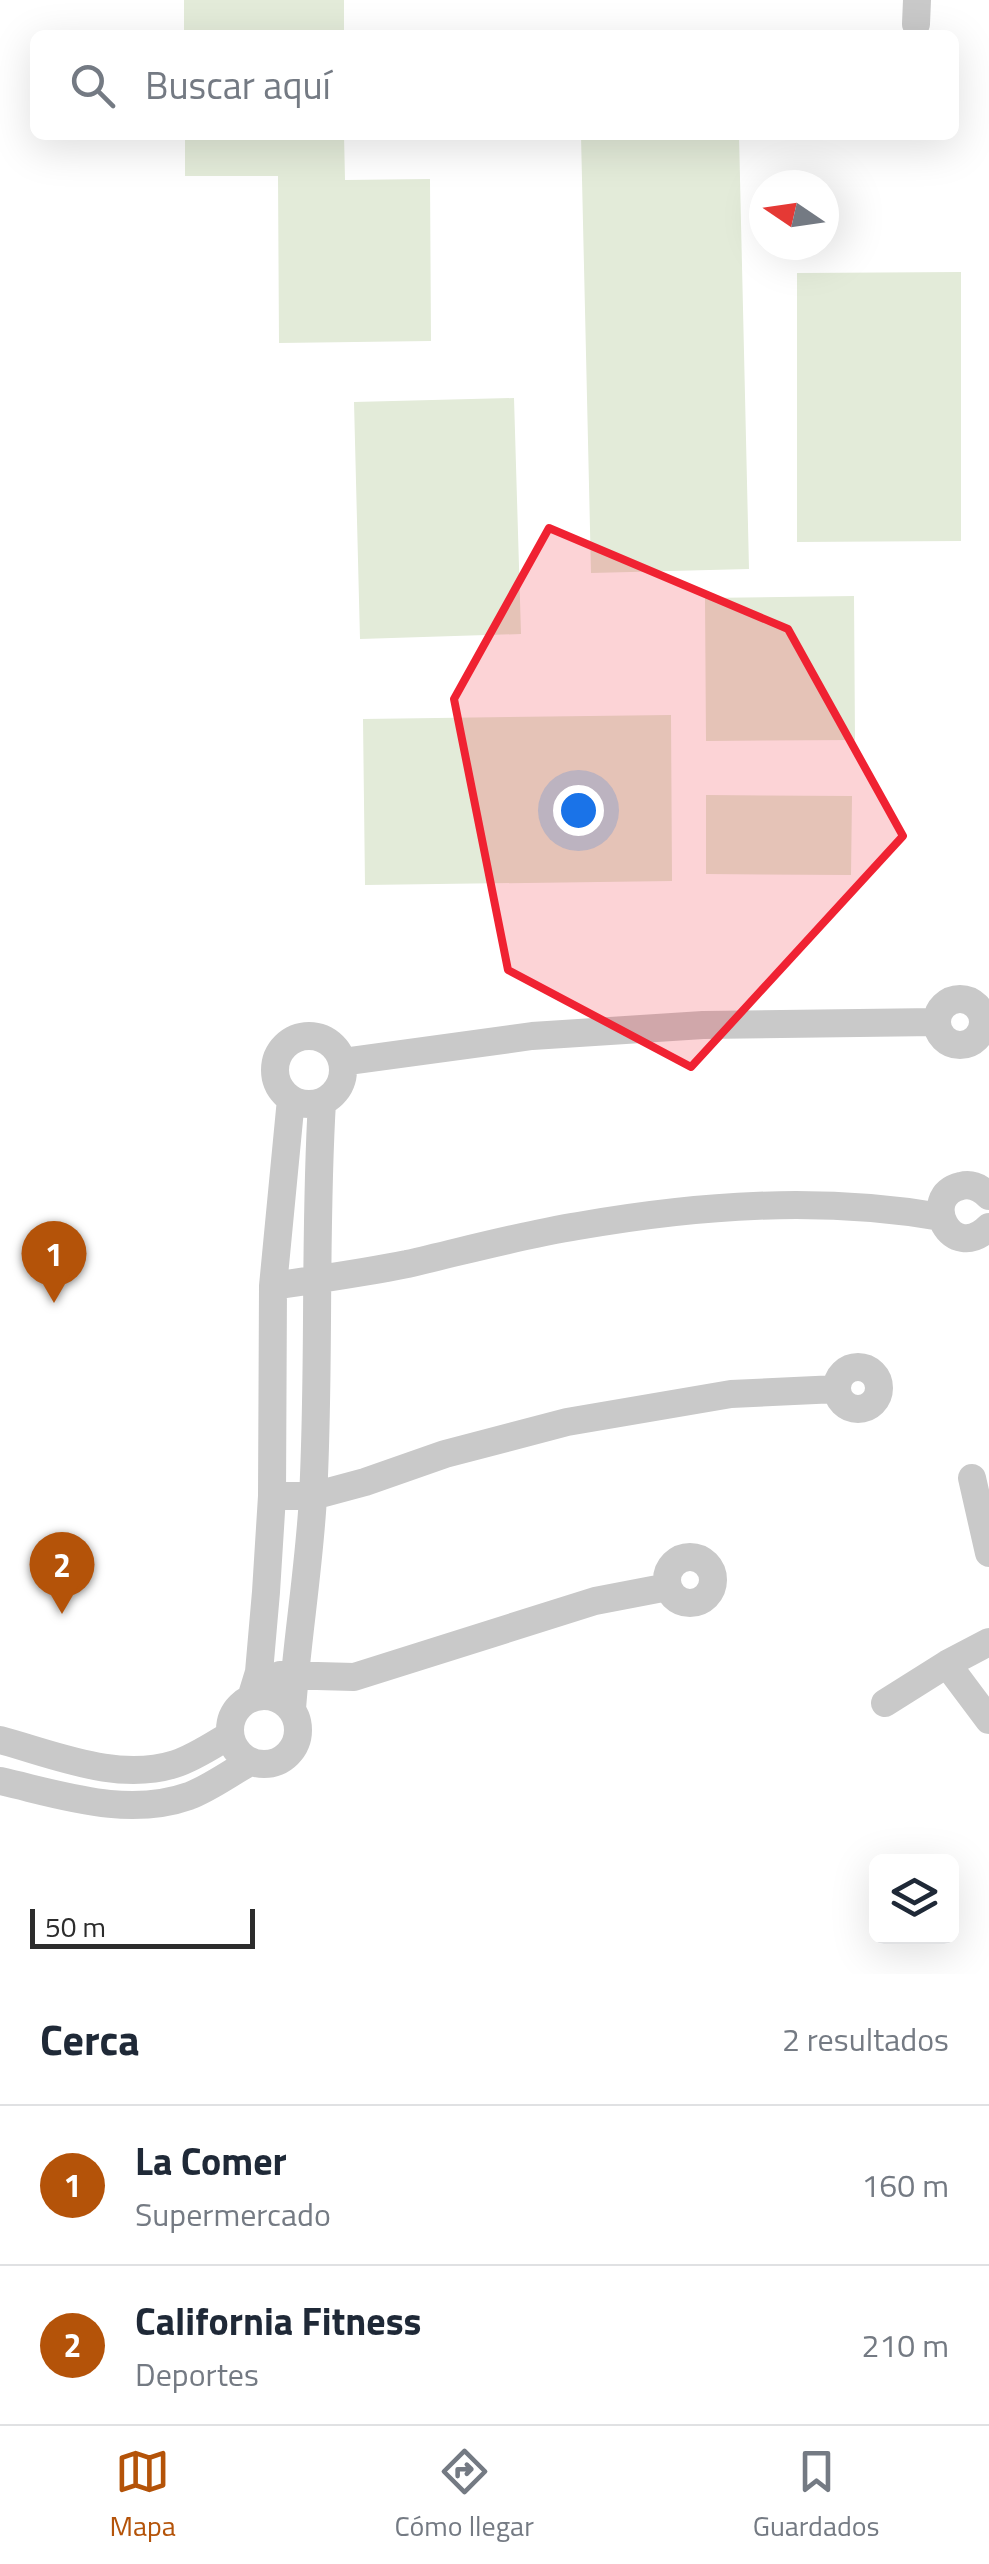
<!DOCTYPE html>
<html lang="es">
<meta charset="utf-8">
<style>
body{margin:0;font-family:"Titillium Web",sans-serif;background:#f2f2f3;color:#1f2937}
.controls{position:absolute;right:30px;bottom:30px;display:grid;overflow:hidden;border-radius:15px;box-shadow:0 10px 40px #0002}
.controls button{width:90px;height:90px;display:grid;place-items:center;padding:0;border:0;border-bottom:2px solid #e0e1e3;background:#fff;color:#1f2937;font:50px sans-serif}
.compass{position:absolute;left:749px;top:170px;width:90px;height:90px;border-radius:50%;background:#fff;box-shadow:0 10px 40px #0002;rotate:283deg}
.scale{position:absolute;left:30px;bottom:25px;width:225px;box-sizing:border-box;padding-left:10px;border:5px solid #2c2c2c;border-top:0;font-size:28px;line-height:35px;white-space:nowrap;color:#2c2c2c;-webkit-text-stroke:8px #fff;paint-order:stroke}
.you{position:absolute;left:578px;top:810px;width:35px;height:35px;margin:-25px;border:8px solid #fff;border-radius:50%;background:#1a73e8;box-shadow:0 0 0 15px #1a73e833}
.badge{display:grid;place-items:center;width:65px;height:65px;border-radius:50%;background:#b45309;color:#fff;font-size:32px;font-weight:700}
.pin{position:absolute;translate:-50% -82px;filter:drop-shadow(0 2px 5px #0008)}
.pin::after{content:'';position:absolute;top:52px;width:35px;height:30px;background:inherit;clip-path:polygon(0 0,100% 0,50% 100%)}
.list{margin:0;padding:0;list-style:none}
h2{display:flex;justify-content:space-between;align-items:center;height:130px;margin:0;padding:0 40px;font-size:42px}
h2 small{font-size:32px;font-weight:400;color:#747a83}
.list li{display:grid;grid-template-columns:65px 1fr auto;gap:30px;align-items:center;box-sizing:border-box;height:160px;padding:0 40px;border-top:2px solid #e0e1e3}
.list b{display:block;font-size:38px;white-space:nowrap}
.list p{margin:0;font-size:32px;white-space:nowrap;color:#747a83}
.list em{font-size:32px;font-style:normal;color:#747a83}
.icon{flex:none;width:55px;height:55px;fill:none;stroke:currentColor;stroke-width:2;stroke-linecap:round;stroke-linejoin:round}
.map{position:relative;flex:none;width:989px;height:1974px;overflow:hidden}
.search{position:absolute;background:#fff;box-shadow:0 10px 40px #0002;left:30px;right:30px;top:30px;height:110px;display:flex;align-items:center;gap:25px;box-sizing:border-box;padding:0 35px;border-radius:15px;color:#747a83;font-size:38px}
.sheet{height:450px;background:#fff}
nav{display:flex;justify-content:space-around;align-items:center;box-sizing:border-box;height:140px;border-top:2px solid #e0e1e3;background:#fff;font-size:28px;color:#747a83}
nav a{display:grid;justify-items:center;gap:5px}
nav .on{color:#b45309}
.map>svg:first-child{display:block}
.green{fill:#e3ebd9}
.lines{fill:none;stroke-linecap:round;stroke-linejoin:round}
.street{stroke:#c9c9c9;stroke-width:28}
.marked{fill:#f02232;fill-opacity:0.2;stroke:#f02232;stroke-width:8;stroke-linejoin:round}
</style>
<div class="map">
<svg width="989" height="1974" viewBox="0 0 989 1974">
<rect width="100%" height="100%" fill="#fff"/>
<path class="green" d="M184 0H344V35H184Z
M185 135H344L345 180 430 179 431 341 279 343 278 176H185Z
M581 135H739L749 569 591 573Z
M961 272V541L797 542V273Z
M514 398 521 634 360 639 354 402Z
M854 596 855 740 706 741 705 598Z
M671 715 672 881 365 885 363 719Z
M706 795 852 796 851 875 706 874Z"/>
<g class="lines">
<path class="street" d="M916 24 917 0
M937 1022a23 23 0 1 1 46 0a23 23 0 1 1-46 0Z
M275 1070a34 34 0 1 1 68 0a34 34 0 1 1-68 0Z
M342 1062 532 1036 703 1025 936 1022
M989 1196C981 1188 972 1183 961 1186 918 1196 951 1265 989 1227
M273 1286C318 1279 363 1273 407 1264 464 1251 521 1235 578 1226 698 1205 820 1196 941 1217
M837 1388a21 21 0 1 1 42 0a21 21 0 1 1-42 0Z
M972 1478 989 1553
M272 1496H313L365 1482 445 1454 567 1422 731 1394 837 1389
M667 1580a23 23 0 1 1 46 0a23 23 0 1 1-46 0Z
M947 1664 989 1720
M280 1675 354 1677 595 1601 668 1587
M230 1730a34 34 0 1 1 68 0a34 34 0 1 1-68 0Z
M251 1698 259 1672 266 1592 272 1496 273 1286 291 1099
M885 1703 947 1664 989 1642
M292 1709C297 1639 309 1569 313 1497 320 1366 314 1234 322 1102
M0 1740C56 1755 117 1782 175 1764 194 1758 213 1745 230 1735
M0 1781C62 1795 127 1818 189 1796 210 1788 230 1773 250 1762"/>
</g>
<path class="marked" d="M549 528 788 629 903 836 691 1067 508 970 454 699Z"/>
</svg>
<div class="controls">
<button><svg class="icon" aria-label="layers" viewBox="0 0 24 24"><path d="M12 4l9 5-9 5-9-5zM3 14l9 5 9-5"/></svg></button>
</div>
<svg class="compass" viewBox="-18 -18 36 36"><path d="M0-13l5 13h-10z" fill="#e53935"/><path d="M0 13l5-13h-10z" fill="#747a83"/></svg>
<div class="scale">50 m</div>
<div class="you"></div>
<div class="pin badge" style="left:54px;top:1303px">1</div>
<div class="pin badge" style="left:62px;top:1614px">2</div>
<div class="search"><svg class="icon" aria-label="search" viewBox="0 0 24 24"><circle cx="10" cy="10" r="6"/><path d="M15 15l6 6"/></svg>Buscar aquí</div>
</div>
<section class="sheet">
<h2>Cerca<small>2 resultados</small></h2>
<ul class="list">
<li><span class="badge">1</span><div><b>La Comer</b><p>Supermercado</p></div><em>160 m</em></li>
<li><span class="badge">2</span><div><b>California Fitness</b><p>Deportes</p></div><em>210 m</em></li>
</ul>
</section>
<nav>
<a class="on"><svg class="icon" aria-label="map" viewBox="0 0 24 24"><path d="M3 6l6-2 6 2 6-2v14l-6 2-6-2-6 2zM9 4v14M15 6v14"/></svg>Mapa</a>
<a><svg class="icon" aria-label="directions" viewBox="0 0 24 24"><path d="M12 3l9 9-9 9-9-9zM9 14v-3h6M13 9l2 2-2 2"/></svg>Cómo llegar</a>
<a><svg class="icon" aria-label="saved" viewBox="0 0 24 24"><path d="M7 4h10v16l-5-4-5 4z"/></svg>Guardados</a>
</nav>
